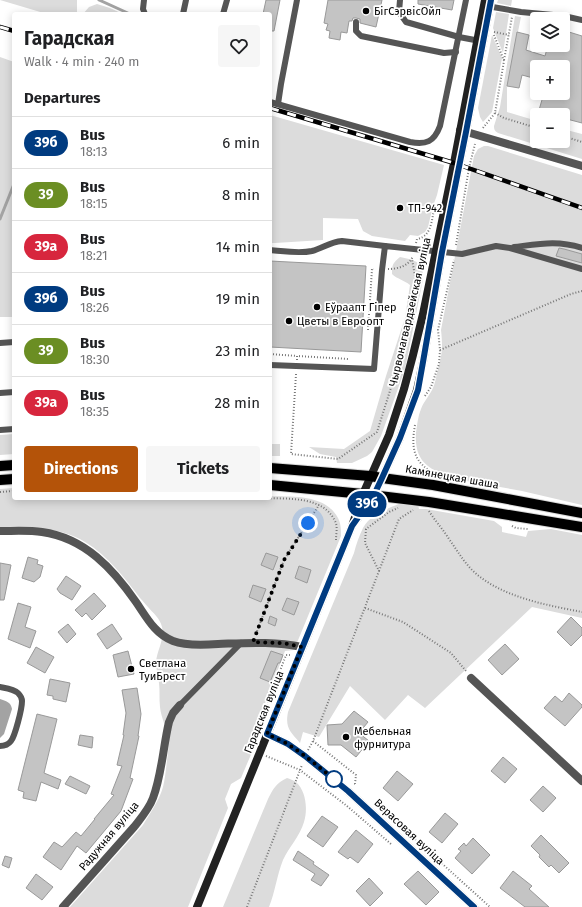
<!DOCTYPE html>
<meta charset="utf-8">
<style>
:root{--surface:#fff;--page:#f6f6f6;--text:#202124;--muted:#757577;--line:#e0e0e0;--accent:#b45309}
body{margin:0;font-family:"Fira Sans",sans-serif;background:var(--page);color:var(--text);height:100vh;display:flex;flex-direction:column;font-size:15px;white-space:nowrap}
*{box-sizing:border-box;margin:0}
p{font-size:13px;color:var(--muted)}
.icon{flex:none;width:22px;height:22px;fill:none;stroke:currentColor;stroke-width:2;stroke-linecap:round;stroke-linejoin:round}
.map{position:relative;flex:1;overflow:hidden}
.drawer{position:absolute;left:12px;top:12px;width:260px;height:488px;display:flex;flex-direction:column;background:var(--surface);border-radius:4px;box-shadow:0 2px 10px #0003}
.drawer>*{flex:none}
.badge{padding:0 8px;border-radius:13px;font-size:14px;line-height:26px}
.buttons{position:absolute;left:530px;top:12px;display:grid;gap:8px}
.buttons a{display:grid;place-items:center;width:40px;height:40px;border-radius:4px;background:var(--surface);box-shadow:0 2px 10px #0003;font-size:20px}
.you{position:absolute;width:20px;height:20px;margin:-10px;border:3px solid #fff;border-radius:50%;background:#1a73e8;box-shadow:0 0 0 6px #1a73e833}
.map>.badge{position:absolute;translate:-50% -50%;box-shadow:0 0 0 2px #fff}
h2{padding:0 12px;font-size:15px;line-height:36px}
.round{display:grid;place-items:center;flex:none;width:42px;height:42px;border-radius:4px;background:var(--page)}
.head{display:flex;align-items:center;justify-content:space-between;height:68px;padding:0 12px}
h1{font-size:19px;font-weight:700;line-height:30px}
.action{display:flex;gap:8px;margin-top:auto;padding:8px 12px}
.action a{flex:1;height:46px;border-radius:4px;background:var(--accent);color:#fff;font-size:16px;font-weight:700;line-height:46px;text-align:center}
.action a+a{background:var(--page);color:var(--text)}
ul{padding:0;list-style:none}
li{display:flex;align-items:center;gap:12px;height:52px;padding:0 12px;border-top:1px solid var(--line)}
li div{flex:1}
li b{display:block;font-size:15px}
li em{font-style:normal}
li .badge{min-width:44px;font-weight:700;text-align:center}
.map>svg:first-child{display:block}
</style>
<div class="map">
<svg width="582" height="907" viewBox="0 0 582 907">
<rect width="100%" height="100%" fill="#fff"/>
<!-- green -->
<g fill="#dcdcdc">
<path d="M0 0H77V14H47Z"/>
<path d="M498 0H512L511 6 497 3Z"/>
<path d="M97 4 110 8 123 14H83L89 7Z"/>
<path d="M496 12 509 14 503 53 493 28Z"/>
<path d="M515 16 521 17 507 86V112L537 121V141H563V129L582 134V159L498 133C495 131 494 130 494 126L500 107Z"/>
<path d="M492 35 502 58 492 112 483 122 480 117 478 108Z"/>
<path d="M0 57 14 62V317H0Z"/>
<path d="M270 115 444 165 437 195 433 206 428 227 425 232 418 236 410 235 405 241 372 236 363 231 358 219 323 218V240L275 243H270Z"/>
<path d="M484 146H488L582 175V505L522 491 455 479C430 470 414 463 416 433 417 425 418 416 421 409 424 401 430 395 433 388 435 383 436 378 437 373 442 356 443 348 441 330L474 156 478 149Z"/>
<path d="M400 257C409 259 419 260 422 269 423 272 423 276 423 279L405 369 381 436 372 452 367 456 352 463H337L336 457 320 454 309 447 344 449 370 431 386 376 405 318 410 285C404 280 397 279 392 274 392 264 393 263 400 257Z"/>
<path d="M14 434V454L0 455V435Z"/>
<rect x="270" y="444" width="10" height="12"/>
<path d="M14 488V498H270V496C293 497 325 494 338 518 341 524 341 529 341 536L294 650 285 651 264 706 269 712 241 778 231 784 225 799 228 808 188 907H70L143 825C150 813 159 801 163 787 165 779 166 769 167 760 168 753 169 746 168 739 167 728 161 718 160 707 159 699 160 691 159 683 158 676 156 669 156 662 157 650 165 639 162 627 160 618 153 613 148 607 145 604 143 601 140 598 125 578 107 555 85 542 61 527 27 527 0 527V489Z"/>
<path d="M399 504 418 505 419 509H426L494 521 502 527V532L526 537 528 531 551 529 582 535V618L532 607 425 708 408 695 385 720 350 686 319 737 303 732 300 743C290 731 285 728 288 712L354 553C356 545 359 536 363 528 370 515 386 509 399 504Z"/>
<path d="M287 778C290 779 293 780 296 782 306 791 308 809 304 822 300 836 289 847 283 860 277 875 275 892 269 907H223L268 799C273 789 276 783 287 778Z"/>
</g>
<!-- water -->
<path fill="#a3a3a3" d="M0 699C6 701 11 702 12 709L4 734 0 738Z"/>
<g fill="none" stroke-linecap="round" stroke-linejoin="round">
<!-- stream -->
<g stroke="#a3a3a3" stroke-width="3">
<path d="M99 0 130 14"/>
<path d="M0 219 14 184"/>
</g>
</g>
<!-- building -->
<g fill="#c4c4c4" stroke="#999">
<path d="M266 0H280L274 31H270V14H263Z"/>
<path d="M328 0H382L376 27 360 23V19L356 18H353L352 21H349L347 33 341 32 340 40 329 38 330 31 326 30 328 24 324 23Z"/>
<path d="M418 0H454L452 10 418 4Z"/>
<path d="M517 32 529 35 526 50 545 56 548 45H563V43L566 44 569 32 582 36V123L563 118V115H554L539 110 544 93H563V67H537V79L522 75 519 88 507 86Z"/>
<path d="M559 248 564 249 582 254V263L556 256Z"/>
<path d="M270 261 366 266 361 352 270 347Z"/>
<path d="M266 553 278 557 273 570 261 565Z"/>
<path d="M28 557 38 560 37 564 43 566 40 577 34 582 22 578Z"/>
<path d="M0 563 11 565 4 600H0Z"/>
<path d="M299 566 311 570 307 583 295 578Z"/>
<path d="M66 576 81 586 72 600 60 593 57 589Z"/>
<path d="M253 585 266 589 261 602 249 597Z"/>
<path d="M94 593 106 606 92 620 86 613 82 617 75 610Z"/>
<path d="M287 598 299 602 294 615 282 610Z"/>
<path d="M18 603 31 607 25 627 36 631 30 648 8 639Z"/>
<path d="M270 616 277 619 275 626 268 623Z"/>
<path d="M571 617 582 628V635L571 646 557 632Z"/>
<path d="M68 624 76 634 67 643 58 632Z"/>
<path d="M112 624 122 639 107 649 97 634Z"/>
<path d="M505 644 519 659 502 675 488 660Z"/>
<path d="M36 647 54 657 45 673 27 663Z"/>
<path d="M128 651 134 674 118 677 113 655Z"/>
<path d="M271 651 283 655 280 663H278L270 682 260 678Z"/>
<path d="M50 679 70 683 66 702 53 699V696L47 695Z"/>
<path d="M137 688 141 714 138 736H139L130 778 133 779 121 811 86 853 77 846 61 870 43 857 54 842 62 847 76 832 81 836 95 819H94L114 795 111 794 122 766 117 765 124 735H123L126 713 122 690Z"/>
<path d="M569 693 582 705V707L565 726 544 708 555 696 562 702Z"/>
<path d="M354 711 368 722 359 733 369 741 356 757 341 745H328L327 725 342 724Z"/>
<path d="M37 714 57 719 44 773 61 780 58 789 41 782 36 801 23 798 24 792 18 790Z"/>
<path d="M80 735 93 737 92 748 78 745Z"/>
<path d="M503 757 517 769 505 783 491 771Z"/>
<path d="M397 771 413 784 398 801 383 788Z"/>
<path d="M70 776 90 786 86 794 65 784Z"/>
<path d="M543 786 556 798 543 812 530 800Z"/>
<path d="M445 813 458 824 442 843 429 832Z"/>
<path d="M322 816 338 827 323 847 307 836Z"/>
<path d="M356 830 373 844 358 863 350 857 348 859 338 852Z"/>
<path d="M541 835 569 863 559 873 551 865 549 867 539 857 540 855 531 846Z"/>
<path d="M473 838 490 855 472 874 455 858 461 851 458 849 464 843 466 846Z"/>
<path d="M298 851 314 862 313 864 329 875 321 886 311 880 315 874 293 860Z"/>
<path d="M5 856 12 858 9 868 2 865Z"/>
<path d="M418 871 439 892 426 905 404 884Z"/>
<path d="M513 871 532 886 529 889 549 907H525L500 888Z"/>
<path d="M36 874 53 887 42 900 26 888Z"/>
<path d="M369 878 383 893 370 906 356 891Z"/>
</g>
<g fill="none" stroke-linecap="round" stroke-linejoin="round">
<defs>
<g id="primary">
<path d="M0 466 14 465"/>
<path d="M270 468 370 476 382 478 433 485 582 513"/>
<path d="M0 480 14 479"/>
<path d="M270 485 363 494 429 502 582 527"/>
</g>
</defs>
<!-- primary casing -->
<use href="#primary" stroke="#dbdbdb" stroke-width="12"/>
<!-- path -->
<g stroke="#777" stroke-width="2" stroke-dasharray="1 2" stroke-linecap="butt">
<path d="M494 32 509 35"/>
<path d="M504 60 512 17"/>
<path d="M495 113 504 118 537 128"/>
<path d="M483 128 495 113 504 61 494 35"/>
<path d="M563 136 582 142"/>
<path d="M416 243 417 239C434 236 431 215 436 203"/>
<path d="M456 245 469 168 475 144"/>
<path d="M388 269C398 269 409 266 413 256"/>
<path d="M368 330 372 269H374"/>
<path d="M440 350 571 294 582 291"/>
<path d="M270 354 297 356"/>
<path d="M297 360V356L349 359"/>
<path d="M296 374 291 454 338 459 377 432 395 375 413 299 416 282 412 259"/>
<path d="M425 396 431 387 439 364 440 350 438 330 454 260"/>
<path d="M415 425C411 448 413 462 435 474"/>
<path d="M0 492 14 491"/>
<path d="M265 498C289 499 323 496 335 521 338 526 336 534 336 540"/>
<path d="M429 511C435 521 443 529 449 539 457 550 463 561 473 571 501 597 546 605 582 612"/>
<path d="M512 526 516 528 528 529"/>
<path d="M379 571 399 519 413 510"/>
<path d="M365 608 403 622 451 653 466 671"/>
<path d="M256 634 284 560 319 505"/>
<path d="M259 728 261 721 286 655H290"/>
<path d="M313 741 356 775 355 784 356 785"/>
<path d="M308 750 313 741 379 571 365 543 366 529 389 512 398 508"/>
<path d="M266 756 300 770 347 806 391 844"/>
<path d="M384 811 490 907"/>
<path d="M247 907 302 765"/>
</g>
<!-- lane -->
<g stroke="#555" stroke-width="6">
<path d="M144 0 143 9 145 14"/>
<path d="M400 0 399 12 406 22 459 37 480 41"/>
<path d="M487 6 521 12 564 16 582 20"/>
<path d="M183 14 186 0"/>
<path d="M223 14 227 0"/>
<path d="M356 22V31L361 36 444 53 456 52"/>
<path d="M270 102 410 142C426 145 434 142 440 126L466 0"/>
<path d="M278 104 281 84 297 0"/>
<path d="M514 247C539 244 558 240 582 248"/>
<path d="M270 250C284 251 298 254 312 251 323 248 330 242 342 241L385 246"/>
<path d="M0 343 14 342"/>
<path d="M270 365 374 369 382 270 385 246 462 254 496 246 510 248 582 269"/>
<path d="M0 393 14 392"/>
<path d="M0 430 14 429"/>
<path d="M0 687C5 688 14 689 18 693 20 695 22 698 22 701 22 709 15 736 11 741 8 745 5 746 0 746"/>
<path d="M180 705 241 643"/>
</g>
<!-- street -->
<g stroke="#555" stroke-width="8">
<path d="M460 130 582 166"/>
<path d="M0 531C14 531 29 530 42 532 85 538 113 569 136 602 147 618 155 634 173 641 186 646 205 645 218 644 247 643 274 641 302 647"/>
<path d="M471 678 582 781"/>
<path d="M63 907 134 827C141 818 149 809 153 798 162 774 163 747 169 722L173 713 180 705"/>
</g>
<!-- secondary -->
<g stroke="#222" stroke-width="8">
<path d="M358 518 374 495 382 478 400 438 417 390 423 362 442 252 466 132 491 0"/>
<path d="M267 734 288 744 305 756 348 791 474 907"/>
<path d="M197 907 352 526 363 494 389 435 404 389 413 355 423 314 454 163 485 0"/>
</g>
<!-- primary -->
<use href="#primary" stroke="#000" stroke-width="10"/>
<defs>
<g id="rail">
<path d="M0 27 14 31"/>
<path d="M270 108 454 163 582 208"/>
</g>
</defs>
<!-- rail casing -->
<use href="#rail" stroke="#000" stroke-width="4.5"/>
<!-- rail -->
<use href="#rail" stroke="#fff" stroke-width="3" stroke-dasharray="9" stroke-linecap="butt"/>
</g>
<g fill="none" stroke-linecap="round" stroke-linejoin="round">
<defs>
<path id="line" d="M474 907 348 791 305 756 288 744 267 734 352 526 374 495 382 478 400 438 418 390 423 362 442 252 466 132 491 0"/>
</defs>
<!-- line casing -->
<use href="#line" stroke="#fff" stroke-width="9"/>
<!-- line -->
<use href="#line" stroke="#003b80" stroke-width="6"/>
<!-- walk -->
<path stroke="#000" stroke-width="4" stroke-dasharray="0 7.2" d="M308 523 284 560 253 642 283 643 302 647 267 734 288 744 305 756 334 779"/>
</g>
<!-- markers -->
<g fill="#000" stroke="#fff" stroke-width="1.5">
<circle cx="366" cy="11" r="4"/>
<circle cx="400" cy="208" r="4"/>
<circle cx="317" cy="307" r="4"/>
<circle cx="289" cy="321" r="4"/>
<circle cx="131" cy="669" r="4"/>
<circle cx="346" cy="737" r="4"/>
</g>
<circle fill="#fff" stroke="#003b80" stroke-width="2" cx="334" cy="779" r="8"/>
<g text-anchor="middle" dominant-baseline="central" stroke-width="3.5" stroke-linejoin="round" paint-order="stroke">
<!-- poi labels -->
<g font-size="11" fill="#000" stroke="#fff" text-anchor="start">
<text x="374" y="11">БігСэрвісОйл</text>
<text x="408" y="208">ТП-942</text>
<text x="325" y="307">Еўраапт Гіпер</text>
<text x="297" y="321">Цветы в Евроопт</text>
<text x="139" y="663">Светлана<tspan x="139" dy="13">ТуиБрест</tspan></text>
<text x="354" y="731">Мебельная<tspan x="354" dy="13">фурнитура</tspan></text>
</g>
<!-- street labels -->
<g font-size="11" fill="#000" stroke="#fff">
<text transform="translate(410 312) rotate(-77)">Чырвонагвардзейская вуліца</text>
<text transform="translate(452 477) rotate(10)">Камянецкая шаша</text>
<text transform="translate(264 712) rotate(-68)">Гарадская вуліца</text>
<text transform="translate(409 832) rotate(43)">Верасовая вуліца</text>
<text transform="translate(109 836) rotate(-50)">Радужная вуліца</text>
</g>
</g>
</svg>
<div class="buttons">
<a><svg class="icon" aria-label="layers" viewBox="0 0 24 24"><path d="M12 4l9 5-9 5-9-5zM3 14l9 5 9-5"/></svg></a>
<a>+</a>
<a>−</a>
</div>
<div class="you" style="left:308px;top:523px"></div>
<b class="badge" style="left:367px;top:504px;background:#003b80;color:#fff">39б</b>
<section class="drawer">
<div class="head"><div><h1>Гарадская</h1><p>Walk · 4 min · 240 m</p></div><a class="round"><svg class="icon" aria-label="heart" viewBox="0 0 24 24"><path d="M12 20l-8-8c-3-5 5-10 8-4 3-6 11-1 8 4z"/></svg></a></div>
<h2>Departures</h2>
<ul>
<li><span class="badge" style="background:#003b80;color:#fff">39б</span><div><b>Bus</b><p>18:13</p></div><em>6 min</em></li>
<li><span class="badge" style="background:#6b8e23;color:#fff">39</span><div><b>Bus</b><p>18:15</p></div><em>8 min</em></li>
<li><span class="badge" style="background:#d7263d;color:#fff">39а</span><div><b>Bus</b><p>18:21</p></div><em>14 min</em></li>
<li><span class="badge" style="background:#003b80;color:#fff">39б</span><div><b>Bus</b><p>18:26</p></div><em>19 min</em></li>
<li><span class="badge" style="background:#6b8e23;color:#fff">39</span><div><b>Bus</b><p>18:30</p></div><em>23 min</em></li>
<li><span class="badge" style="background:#d7263d;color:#fff">39а</span><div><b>Bus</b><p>18:35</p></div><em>28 min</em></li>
</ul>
<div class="action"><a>Directions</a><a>Tickets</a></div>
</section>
</div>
